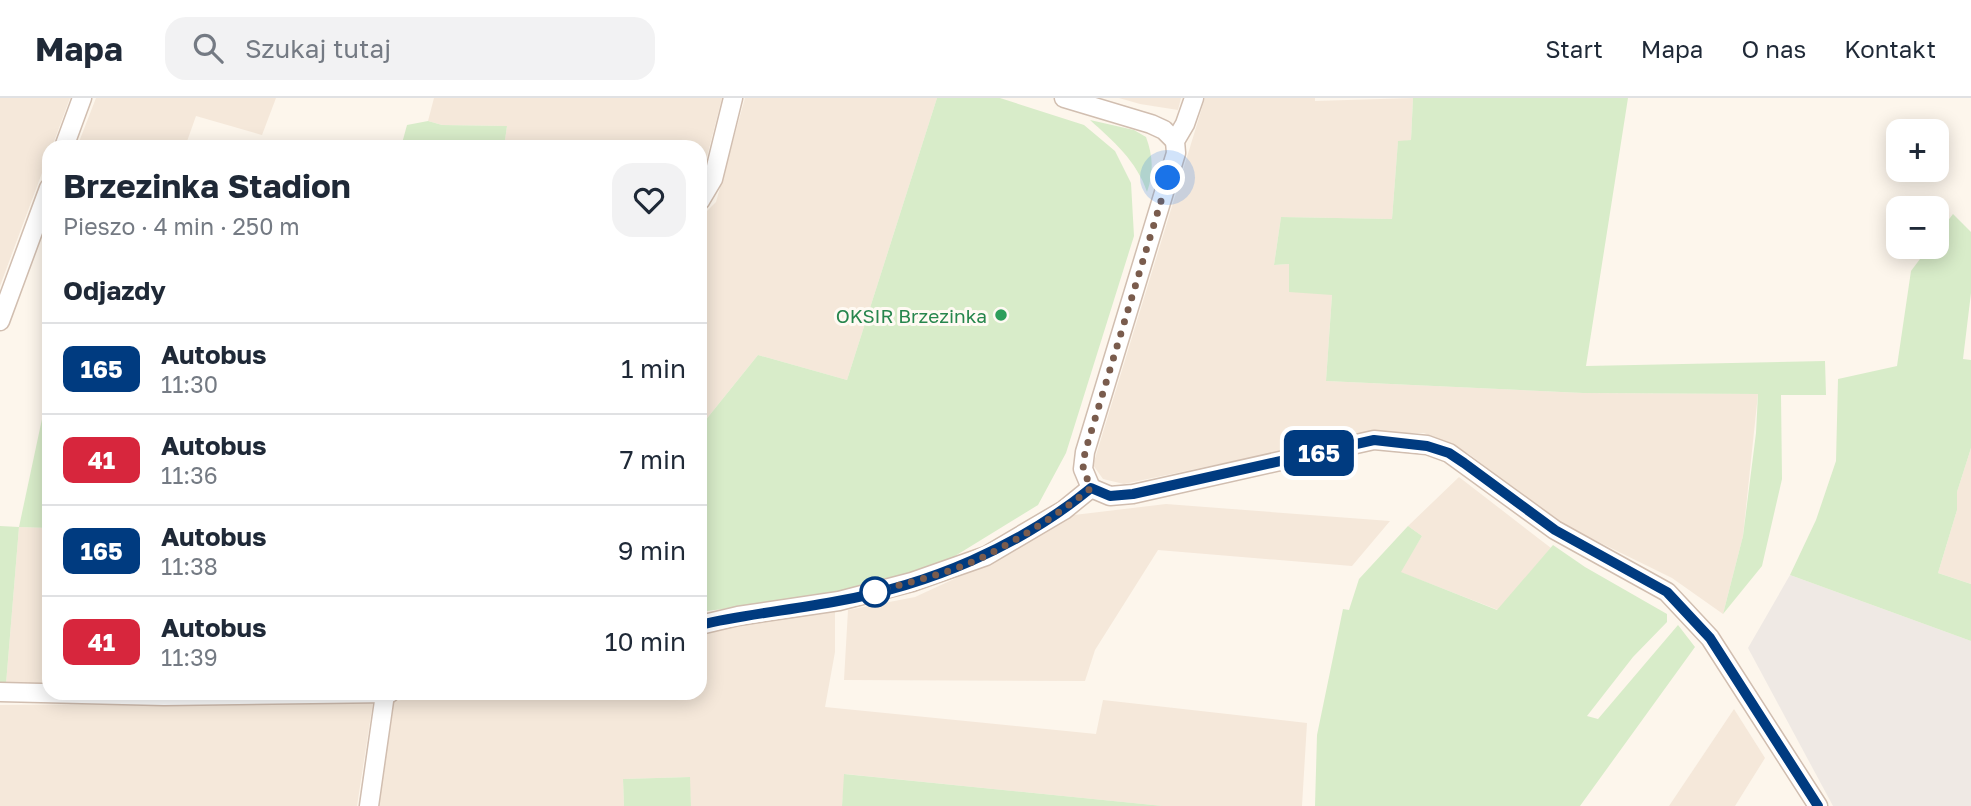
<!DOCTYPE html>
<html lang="pl">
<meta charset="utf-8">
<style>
:root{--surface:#fff;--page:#f2f2f3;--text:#1f2937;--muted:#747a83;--line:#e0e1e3}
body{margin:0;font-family:"Golos Text",sans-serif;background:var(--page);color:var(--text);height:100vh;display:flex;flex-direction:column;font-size:26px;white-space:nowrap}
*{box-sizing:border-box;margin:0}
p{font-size:23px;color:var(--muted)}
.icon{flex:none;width:38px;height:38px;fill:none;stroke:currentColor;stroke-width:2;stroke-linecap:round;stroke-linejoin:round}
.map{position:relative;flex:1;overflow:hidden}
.details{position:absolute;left:42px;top:42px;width:665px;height:560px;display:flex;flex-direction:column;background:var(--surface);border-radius:21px;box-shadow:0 4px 18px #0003}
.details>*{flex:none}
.badge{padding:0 14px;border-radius:10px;font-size:24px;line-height:46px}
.controls{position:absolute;left:1886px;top:21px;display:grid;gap:14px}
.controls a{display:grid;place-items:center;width:63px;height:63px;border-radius:14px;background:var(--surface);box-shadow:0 4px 18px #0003;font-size:35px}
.you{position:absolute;width:35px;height:35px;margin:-18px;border:5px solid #fff;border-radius:50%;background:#1a73e8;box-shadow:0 0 0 10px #1a73e833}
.map>.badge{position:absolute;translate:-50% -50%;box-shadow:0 0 0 4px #fff}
h2{padding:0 21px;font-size:26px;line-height:63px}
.round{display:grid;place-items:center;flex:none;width:74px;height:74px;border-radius:21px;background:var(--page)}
.headline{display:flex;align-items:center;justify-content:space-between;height:119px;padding:0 21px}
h1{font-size:33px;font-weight:700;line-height:52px}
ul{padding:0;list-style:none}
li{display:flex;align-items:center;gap:21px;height:91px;padding:0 21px;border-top:2px solid var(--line)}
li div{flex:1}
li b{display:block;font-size:26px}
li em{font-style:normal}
li .badge{min-width:77px;font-weight:700;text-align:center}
header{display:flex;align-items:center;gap:42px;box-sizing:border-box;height:98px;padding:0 35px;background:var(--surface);border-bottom:2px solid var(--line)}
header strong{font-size:33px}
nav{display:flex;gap:38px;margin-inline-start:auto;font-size:24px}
.search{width:490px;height:63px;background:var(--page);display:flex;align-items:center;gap:18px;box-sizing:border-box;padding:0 24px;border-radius:21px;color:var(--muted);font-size:26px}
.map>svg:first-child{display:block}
</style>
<header>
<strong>Mapa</strong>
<div class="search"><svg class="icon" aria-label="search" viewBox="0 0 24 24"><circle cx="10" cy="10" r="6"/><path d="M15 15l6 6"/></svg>Szukaj tutaj</div>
<nav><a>Start</a><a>Mapa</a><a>O nas</a><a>Kontakt</a></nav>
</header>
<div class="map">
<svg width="1971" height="708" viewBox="0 0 1971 708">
<rect width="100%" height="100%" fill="#fdf6ec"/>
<!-- residential -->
<g fill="#f5e8da">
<path d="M0 0H70L52 49H49V56L0 188Z"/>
<path d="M96 0H276L262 37 196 18 185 49H77Z"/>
<path d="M434 0H722L700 86V49H504L507 28 442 27 428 23Z"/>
<path d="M745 0H937L847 282 758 257 700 329V120L716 104Z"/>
<path d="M1119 0H1181L1178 12 1140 6Z"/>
<path d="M1205 0H1315V3L1413 0 1411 42 1398 44 1392 121 1281 119 1274 167 1289 166 1332 197 1326 283 1583 295 1758 296 1743 438 1723 516 1672 480 1556 423 1469 356 1424 335H1368L1124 386 1103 381 1093 367Z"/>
<path d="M1971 350V486L1938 475 1957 412V394Z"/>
<path d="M1459 379 1551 450 1498 512 1400 474 1422 438 1408 428Z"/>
<path d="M1166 406 1390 423 1352 468 1158 452 1095 552 1085 583 844 582 848 512 915 499 1004 458 1074 417Z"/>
<path d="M19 429 49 430V587L6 586Z"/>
<path d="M835 514V554L825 609 1096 636 1103 602 1307 625 1302 708H1163L845 676 842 708H691L689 679 623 681 624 708H376L392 604 432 595H700V536L751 525Z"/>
<path d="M373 604 357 708H0V607Z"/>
<path d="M1734 611 1765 660 1735 708H1669Z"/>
</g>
<!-- industrial -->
<path fill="#efe9e4" d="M1790 477 1971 543V708H1833L1748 550Z"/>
<!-- green -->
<g fill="#d8ecc9">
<path d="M937 0H1000L1084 27 1115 53 1131 85 1134 138 1066 355 1038 407 942 466 836 496 700 514V329L758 257 847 282Z"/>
<path d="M1413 0H1628L1586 268 1825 263 1826 297H1781L1782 381 1762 468 1723 516 1743 438 1756 335 1758 296 1583 295 1326 283 1332 197 1289 194V166L1274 167 1281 119 1392 121 1398 43 1411 42Z"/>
<path d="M1090 22 1134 32 1146 39C1153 58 1154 75 1147 94 1137 63 1113 43 1090 22Z"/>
<path d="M428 23 442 27 507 28 504 49H401L407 27Z"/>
<path d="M1953 116 1971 134V195L1963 261 1971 262V350L1957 394V412L1938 475 1971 486V543L1790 477 1816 422 1836 363 1838 281 1897 268 1911 173 1929 149H1937V137Z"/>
<path d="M42 321H49V430L19 429 6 586H0V428L19 429Z"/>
<path d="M1408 428 1422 438 1401 474 1497 512 1553 447 1585 469 1667 516V524L1633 559 1587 618 1598 621 1678 527 1695 549 1580 708H1315L1317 637 1343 511 1349 512 1359 481Z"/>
<path d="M844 676 1163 708H842Z"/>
<path d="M690 679 691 708H624L623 681Z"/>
</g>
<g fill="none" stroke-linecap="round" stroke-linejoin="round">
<defs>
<g id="minor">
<path d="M1064 0 1151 26 1164 32 1175 43"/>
<path d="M64 49 82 0"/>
<path d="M700 103 713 81 733 0"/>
<path d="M0 223 49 90"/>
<path d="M1091 390 1110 398 1133 396 1374 342 1427 347 1449 355 1555 432 1667 494 1710 540 1818 708"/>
<path d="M1091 390 1083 371 1085 354 1176 55 1175 43 1185 26 1194 0"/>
<path d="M700 527 738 518 839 503 912 484 986 458 1064 412 1091 390"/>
<path d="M0 594 164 598 390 595"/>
<path d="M369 708 385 596"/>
</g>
</defs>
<!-- minor casing -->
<use href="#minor" stroke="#d1beb0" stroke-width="21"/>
<!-- minor -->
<use href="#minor" stroke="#fff" stroke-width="18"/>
</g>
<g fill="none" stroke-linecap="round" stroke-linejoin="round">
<defs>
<path id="line" d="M700 527C746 516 792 512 838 503 929 487 1019 449 1091 390L1110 398 1133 396 1374 342 1427 348 1449 355 1464 365 1555 432 1667 494 1710 540 1818 708"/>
</defs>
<!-- line casing -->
<use href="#line" stroke="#fff" stroke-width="16"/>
<!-- line -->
<use href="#line" stroke="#003b80" stroke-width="10"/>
<!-- walk -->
<path stroke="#7a5c4d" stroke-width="7" stroke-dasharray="0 12.6" d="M875 494C912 483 952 475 987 457 1023 439 1059 416 1091 390L1083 371 1085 354 1168 80"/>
</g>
<!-- markers -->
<circle fill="#2e9e5b" stroke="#fffaf3" stroke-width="2.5" cx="1001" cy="217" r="7"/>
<circle fill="#fff" stroke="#003b80" stroke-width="3.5" cx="875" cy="494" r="14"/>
<g text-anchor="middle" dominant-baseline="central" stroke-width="6" stroke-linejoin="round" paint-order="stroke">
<!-- leisure labels -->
<g font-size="19" fill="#27864d" stroke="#fffaf3" text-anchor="end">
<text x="987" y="217">OKSIR Brzezinka</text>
</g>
</g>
</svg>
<div class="controls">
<a>+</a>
<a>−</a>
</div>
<div class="you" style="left:1168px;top:80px"></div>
<b class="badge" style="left:1319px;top:355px;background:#003b80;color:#fff">165</b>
<section class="details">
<div class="headline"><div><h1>Brzezinka Stadion</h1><p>Pieszo · 4 min · 250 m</p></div><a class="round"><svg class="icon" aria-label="heart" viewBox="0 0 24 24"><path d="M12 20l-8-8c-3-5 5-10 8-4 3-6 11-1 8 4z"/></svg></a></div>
<h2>Odjazdy</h2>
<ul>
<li><span class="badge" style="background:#003b80;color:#fff">165</span><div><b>Autobus</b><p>11:30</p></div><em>1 min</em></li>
<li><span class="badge" style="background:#d7263d;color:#fff">41</span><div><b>Autobus</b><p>11:36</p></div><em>7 min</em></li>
<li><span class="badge" style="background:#003b80;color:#fff">165</span><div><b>Autobus</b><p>11:38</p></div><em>9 min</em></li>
<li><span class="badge" style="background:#d7263d;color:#fff">41</span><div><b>Autobus</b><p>11:39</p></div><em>10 min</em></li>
</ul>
</section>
</div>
